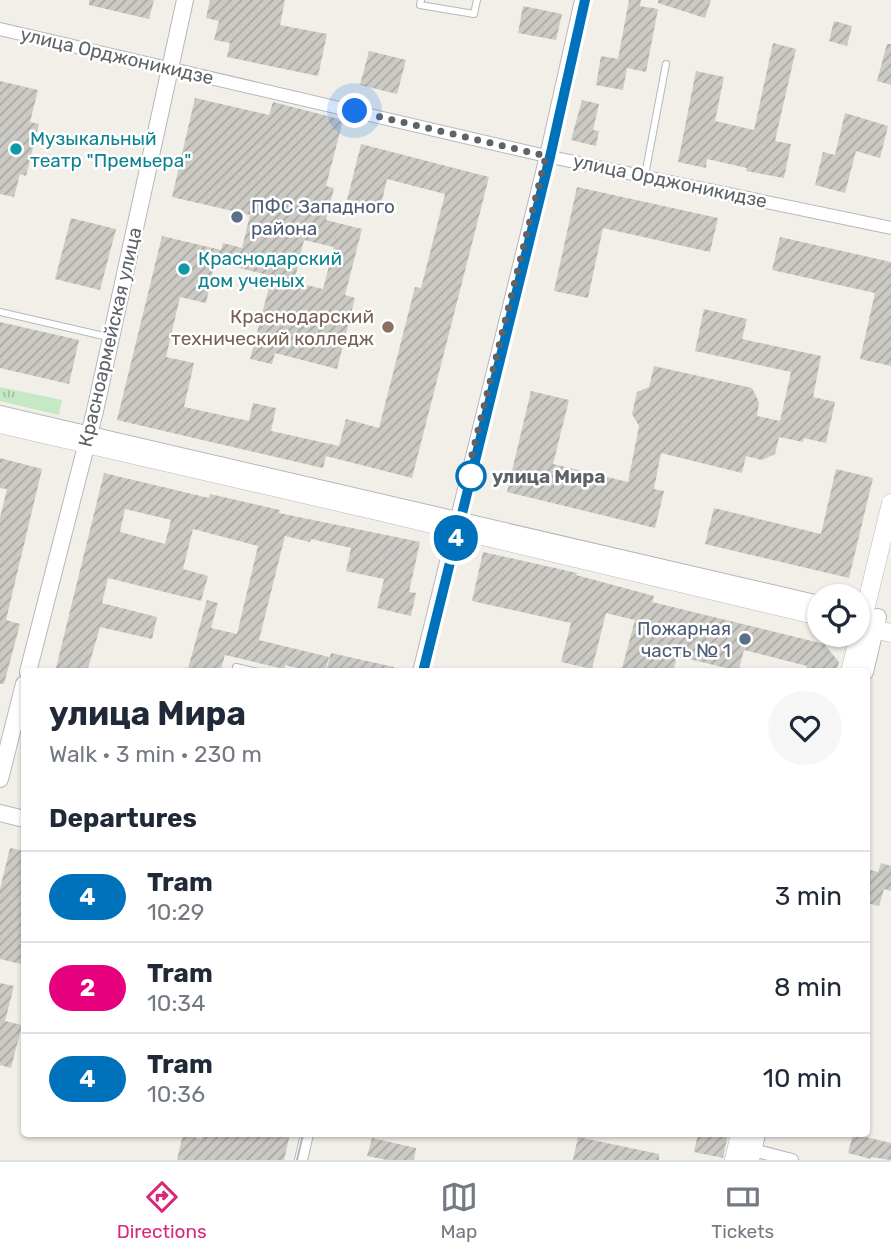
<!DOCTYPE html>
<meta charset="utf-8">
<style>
:root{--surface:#fff;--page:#f6f6f7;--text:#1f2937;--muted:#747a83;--line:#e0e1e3;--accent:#db2777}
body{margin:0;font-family:Rubik,sans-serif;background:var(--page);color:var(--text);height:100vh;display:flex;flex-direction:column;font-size:26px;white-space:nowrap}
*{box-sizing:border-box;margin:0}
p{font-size:23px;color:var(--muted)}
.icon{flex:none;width:38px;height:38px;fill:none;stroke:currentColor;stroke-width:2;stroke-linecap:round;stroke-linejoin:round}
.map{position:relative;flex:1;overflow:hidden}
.details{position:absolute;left:21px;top:668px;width:849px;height:469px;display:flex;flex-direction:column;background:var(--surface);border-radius:7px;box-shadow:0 2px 5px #0004}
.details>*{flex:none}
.badge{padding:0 14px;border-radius:23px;font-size:24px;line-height:46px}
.fabs{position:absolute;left:807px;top:584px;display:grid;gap:14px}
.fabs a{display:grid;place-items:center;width:63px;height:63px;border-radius:50%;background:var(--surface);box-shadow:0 2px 5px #0004;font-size:35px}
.you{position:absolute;width:35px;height:35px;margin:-18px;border:5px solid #fff;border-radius:50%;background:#1a73e8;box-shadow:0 0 0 10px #1a73e833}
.map>.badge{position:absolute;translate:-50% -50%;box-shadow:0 0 0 4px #fff}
h2{padding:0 28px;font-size:26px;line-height:63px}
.round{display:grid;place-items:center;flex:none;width:74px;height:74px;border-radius:37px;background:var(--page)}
.head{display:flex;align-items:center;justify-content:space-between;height:119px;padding:0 28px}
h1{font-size:33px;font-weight:700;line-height:52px}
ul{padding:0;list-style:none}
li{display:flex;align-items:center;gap:21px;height:91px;padding:0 28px;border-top:2px solid var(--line)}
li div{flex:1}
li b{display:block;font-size:26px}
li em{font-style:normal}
li .badge{min-width:77px;font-weight:700;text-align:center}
.dock{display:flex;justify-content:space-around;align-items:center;height:98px;border-top:2px solid var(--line);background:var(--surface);font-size:19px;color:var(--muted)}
.dock a{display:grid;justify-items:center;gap:4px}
.dock .on{color:var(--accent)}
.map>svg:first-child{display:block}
</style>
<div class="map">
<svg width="891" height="1160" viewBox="0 0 891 1160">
<defs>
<pattern id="grass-tufts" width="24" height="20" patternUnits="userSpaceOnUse" patternTransform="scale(1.75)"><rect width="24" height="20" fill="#c5e8c5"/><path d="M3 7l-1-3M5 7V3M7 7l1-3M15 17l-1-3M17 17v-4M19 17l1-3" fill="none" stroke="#a3c0a4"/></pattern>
<pattern id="building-hatch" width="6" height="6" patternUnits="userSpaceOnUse" patternTransform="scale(1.75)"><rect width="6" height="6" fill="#cccac5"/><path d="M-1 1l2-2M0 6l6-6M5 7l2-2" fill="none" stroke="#a9a8a4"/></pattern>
</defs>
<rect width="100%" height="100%" fill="#f1efe8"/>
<!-- grass -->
<path fill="url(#grass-tufts)" d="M0 387 62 400 59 415 0 401Z"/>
<!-- building -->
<g fill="url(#building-hatch)" fill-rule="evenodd">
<path d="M89 0H154L149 19 89 5Z"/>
<path d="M210 0H285L280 25 327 34 318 76 227 57 230 43 214 40 219 21 206 18Z"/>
<path d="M629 0H641L640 6 658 9 646 72 627 68 623 90 596 85 601 56 618 59Z"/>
<path d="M658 0H711L705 18 658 3Z"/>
<path d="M523 6 562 14 556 40 518 33Z"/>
<path d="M834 21 852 26 847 46 829 41Z"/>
<path d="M773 43 796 49 775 141 791 144 784 178 746 171 747 168 707 159 706 168 678 162 696 71 724 77 715 121 754 130Z"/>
<path d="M887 44H891V85L877 81Z"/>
<path d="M369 51 406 60 397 94 360 85Z"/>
<path d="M0 81 38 90 30 122 39 124 26 176 20 174 14 197 0 194Z"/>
<path d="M195 98 269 115 273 102 343 120 326 186 334 188 326 220 362 229 345 295 355 298 337 369 275 353 272 364 250 359 272 276 215 262 206 303 180 297 166 357 194 363 184 407 249 421 253 403 276 408 271 431 339 446 346 419 379 428 415 287 421 288 445 194 387 179 380 209 347 200 361 144 489 177 412 478 326 456 323 468 117 420 162 236 221 250 223 243 242 248 250 215 172 197ZM304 240 334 247 323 289 294 282Z"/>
<path d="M582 100 599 104 593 130 599 131 596 146 571 140Z"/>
<path d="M845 113 888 126 880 158 856 151 845 193 815 185 823 152 835 155Z"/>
<path d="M577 187 718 218 710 252 603 228 588 298 554 291Z"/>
<path d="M71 218 116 229 100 290 55 279Z"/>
<path d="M780 237 891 262V366L860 359 875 293 772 270Z"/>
<path d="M704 309 747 319 742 339 821 356 813 397 835 402 826 443 804 438 803 442 779 437 775 454 762 460 746 456 742 473 661 453 654 489 664 491 655 528 507 492 531 391 569 400 553 464 628 482 639 426 632 414 637 392 649 387 654 366 752 388 759 402 757 416 780 421 791 372 695 351Z"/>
<path d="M0 322 79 340 69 384 0 368Z"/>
<path d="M0 458 42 469 6 620 20 624 4 684H0V518L7 489 0 488Z"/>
<path d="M836 469 873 478 849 578 705 544 714 508 821 534Z"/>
<path d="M104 473 209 498 210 494 280 510 279 513 420 542 409 592 416 593 411 616 377 608 384 579 346 571 351 548 311 539 310 542 285 536 259 640 329 657 325 672H314L285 665 284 669 225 655 220 672H187L207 600 218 603 211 628 237 634 258 546 193 529 183 569 208 576 201 601 108 578 102 603 157 617 152 639 100 627 87 672H55ZM125 509 171 520 165 544 120 532Z"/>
<path d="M483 552 577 573 576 575 654 596 652 602 824 644 839 662 836 672H806L807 666 744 650 738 672H725L726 668 677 656 673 672H621L635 620 606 613 592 669 561 662 571 623 472 601Z"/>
<path d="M331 653 394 667 393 672H344L327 668Z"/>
<path d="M10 848 24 851V952L21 964 0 959V889Z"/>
<path d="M881 863 891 866V891L884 889 879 906 866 903V869L878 872Z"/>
<path d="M0 983 14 986 5 1021 22 1025 11 1068 0 1065Z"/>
<path d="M183 1134 201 1139 202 1134H290L284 1160H177Z"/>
<path d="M698 1134H728L723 1158 694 1152Z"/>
<path d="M853 1134 891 1143V1160L871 1157V1159L848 1153Z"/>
<path d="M578 1137 659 1154V1160H573Z"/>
<path d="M372 1138 416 1148 414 1160H387L367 1156Z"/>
</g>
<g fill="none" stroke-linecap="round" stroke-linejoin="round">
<defs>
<g id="service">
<path d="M421 0 420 5 474 14 477 0"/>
<path d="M645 175 666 64"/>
<path d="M0 312 108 337"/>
<path d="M236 667 258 672"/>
</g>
<g id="minor">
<path d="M0 29 546 156 891 228"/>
<path d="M419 672 546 156 581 0"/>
<path d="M745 1148 792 1160"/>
<path d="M301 1160 307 1134"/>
</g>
<g id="tertiary">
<path d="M0 414 819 604"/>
<path d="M28 672 95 411 185 0"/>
<path d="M865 672 878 617"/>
<path d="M0 779 24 684"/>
<path d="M0 813 24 819"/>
<path d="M751 1160 757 1134"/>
</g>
<g id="secondary">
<path d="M0 424 373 510 819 616"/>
<path d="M858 625 891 633"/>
<path d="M850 672 891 503"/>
<path d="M734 1160 740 1134"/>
</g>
</defs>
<!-- service casing -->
<use href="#service" stroke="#b5b8bc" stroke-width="8"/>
<!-- minor casing -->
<use href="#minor" stroke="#b5b8bc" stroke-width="14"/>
<!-- tertiary casing -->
<use href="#tertiary" stroke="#b5b8bc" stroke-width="18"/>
<!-- secondary casing -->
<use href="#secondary" stroke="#b6babf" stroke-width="19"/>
<!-- service -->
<use href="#service" stroke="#fff" stroke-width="6"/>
<!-- minor -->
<use href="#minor" stroke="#fff" stroke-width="12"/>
<!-- tertiary -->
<use href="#tertiary" stroke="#fff" stroke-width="16"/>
<!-- secondary -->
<use href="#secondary" stroke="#fff" stroke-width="18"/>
<!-- tram -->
<g stroke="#b6b7b8" stroke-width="2">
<path d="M423 672 550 157 585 0"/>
<path d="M297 1160 303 1134"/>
</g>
</g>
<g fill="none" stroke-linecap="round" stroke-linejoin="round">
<defs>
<path id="line" d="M423 672 550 157 585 0"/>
</defs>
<!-- line casing -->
<use href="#line" stroke="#fff" stroke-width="16"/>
<!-- line -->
<use href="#line" stroke="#0072bc" stroke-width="10"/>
<!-- walk -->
<path stroke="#5f6368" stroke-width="7" stroke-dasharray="0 12.6" d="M355 111 546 156 468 471 471 476"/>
</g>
<!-- markers -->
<g fill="#0f9aa8" stroke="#fff" stroke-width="2.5">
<circle cx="16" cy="149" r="7"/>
<circle cx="184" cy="269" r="7"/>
</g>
<g fill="#5c6f8a" stroke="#fff" stroke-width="2.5">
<circle cx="237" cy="217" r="7"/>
<circle cx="745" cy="639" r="7"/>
</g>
<circle fill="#8d6e63" stroke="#fff" stroke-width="2.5" cx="388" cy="327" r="7"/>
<circle fill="#fff" stroke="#0072bc" stroke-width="3.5" cx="471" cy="476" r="14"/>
<g text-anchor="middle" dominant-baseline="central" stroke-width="5" stroke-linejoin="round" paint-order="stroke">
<!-- street labels -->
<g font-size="19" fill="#5f6368" stroke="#fff">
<text transform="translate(117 56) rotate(13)">улица Орджоникидзе</text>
<text transform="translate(670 181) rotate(12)">улица Орджоникидзе</text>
<text transform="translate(110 337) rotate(-77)">Красноармейская улица</text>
</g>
<!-- culture labels -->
<g font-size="19" fill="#0d838f" stroke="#fff" text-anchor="start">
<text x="30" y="138">Музыкальный<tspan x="30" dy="22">театр "Премьера"</tspan></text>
<text x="198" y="258">Краснодарский<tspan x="198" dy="22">дом ученых</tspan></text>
</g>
<!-- service labels -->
<g font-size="19" fill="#4e5e75" stroke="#fff" text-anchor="start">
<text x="251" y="206">ПФС Западного<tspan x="251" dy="22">района</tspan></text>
<text x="731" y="628" text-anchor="end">Пожарная<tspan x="731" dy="22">часть № 1</tspan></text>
</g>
<!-- education labels -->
<g font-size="19" fill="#785e54" stroke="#fff" text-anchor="end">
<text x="374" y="316">Краснодарский<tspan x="374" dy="22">технический колледж</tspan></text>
</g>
<!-- stop labels -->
<g font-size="19" font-weight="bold" fill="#5f6368" stroke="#fff" text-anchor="start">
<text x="492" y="476">улица Мира</text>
</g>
</g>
</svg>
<div class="fabs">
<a><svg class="icon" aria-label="locate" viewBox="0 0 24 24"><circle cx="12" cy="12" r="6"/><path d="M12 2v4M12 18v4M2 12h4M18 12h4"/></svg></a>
</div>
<div class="you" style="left:355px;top:111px"></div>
<b class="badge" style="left:456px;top:538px;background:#0072bc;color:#fff">4</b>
<section class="details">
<div class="head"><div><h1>улица Мира</h1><p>Walk · 3 min · 230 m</p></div><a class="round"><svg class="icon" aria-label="heart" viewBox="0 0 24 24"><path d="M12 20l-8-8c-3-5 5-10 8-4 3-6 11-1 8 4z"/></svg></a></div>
<h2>Departures</h2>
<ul>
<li><span class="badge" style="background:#0072bc;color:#fff">4</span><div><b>Tram</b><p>10:29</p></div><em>3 min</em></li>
<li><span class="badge" style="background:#e6007e;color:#fff">2</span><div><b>Tram</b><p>10:34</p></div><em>8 min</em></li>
<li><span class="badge" style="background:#0072bc;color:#fff">4</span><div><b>Tram</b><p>10:36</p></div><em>10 min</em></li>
</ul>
</section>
</div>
<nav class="dock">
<a class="on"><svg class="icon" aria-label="directions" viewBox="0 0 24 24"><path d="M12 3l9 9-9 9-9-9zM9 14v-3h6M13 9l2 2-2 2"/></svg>Directions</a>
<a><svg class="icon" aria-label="map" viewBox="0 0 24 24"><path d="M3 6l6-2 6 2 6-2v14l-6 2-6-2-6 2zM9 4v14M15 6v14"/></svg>Map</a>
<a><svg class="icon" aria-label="tickets" viewBox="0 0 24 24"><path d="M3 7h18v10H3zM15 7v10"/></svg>Tickets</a>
</nav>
